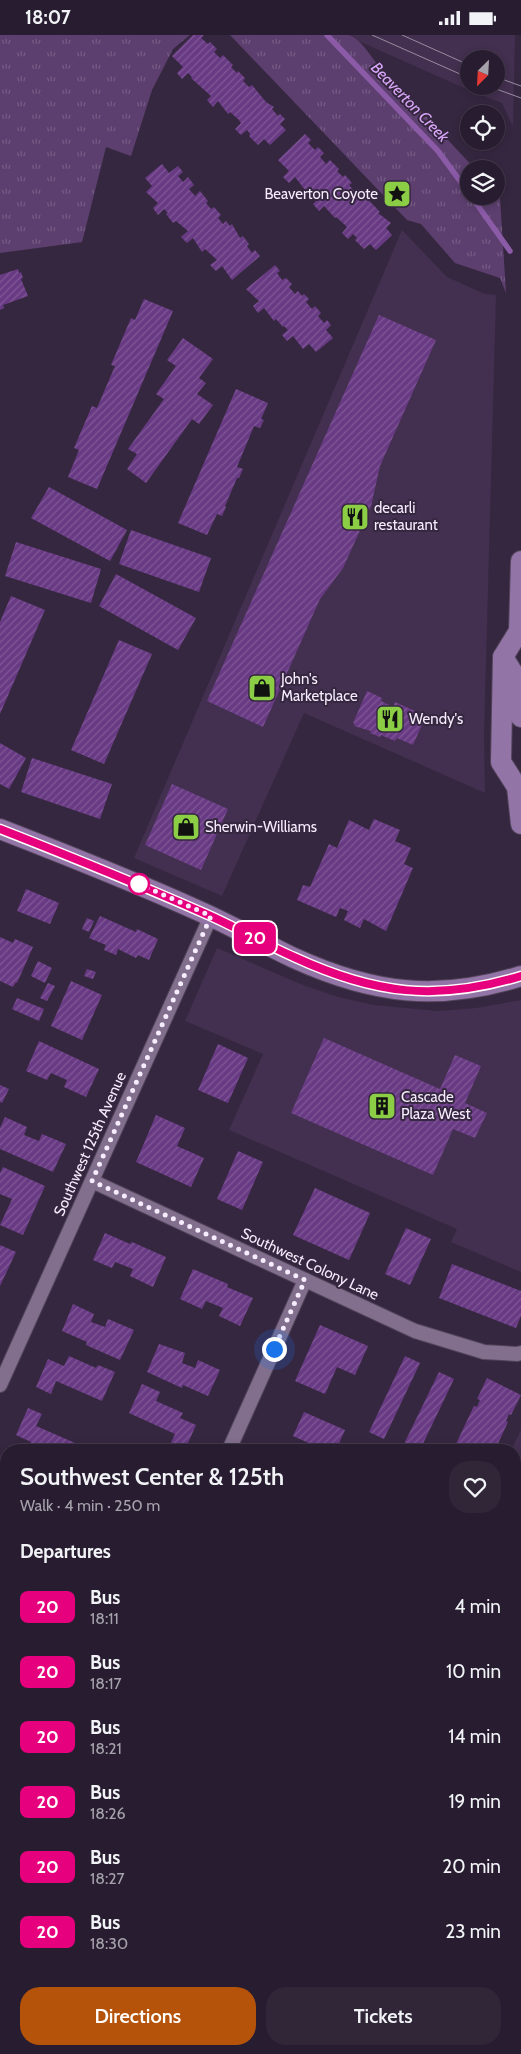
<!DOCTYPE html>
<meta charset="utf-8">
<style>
:root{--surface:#281d30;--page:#302638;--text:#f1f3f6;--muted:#a5a2ab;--line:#443b4c;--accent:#b45309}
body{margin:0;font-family:Cabin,sans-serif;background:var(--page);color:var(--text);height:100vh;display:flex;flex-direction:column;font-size:19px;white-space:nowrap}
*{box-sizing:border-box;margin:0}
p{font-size:16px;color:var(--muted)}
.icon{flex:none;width:28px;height:28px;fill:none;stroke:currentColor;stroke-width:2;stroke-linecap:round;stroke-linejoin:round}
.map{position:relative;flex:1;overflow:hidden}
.panel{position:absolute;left:0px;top:1409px;width:521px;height:611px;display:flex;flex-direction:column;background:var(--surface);border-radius:20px 20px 0 0;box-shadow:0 2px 8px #0003,0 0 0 1px var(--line)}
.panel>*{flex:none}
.badge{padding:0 10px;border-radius:8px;font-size:18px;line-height:32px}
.needle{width:32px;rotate:204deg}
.tools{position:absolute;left:460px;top:15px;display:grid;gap:10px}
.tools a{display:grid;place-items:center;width:45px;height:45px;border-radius:50%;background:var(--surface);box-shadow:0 2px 8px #0003,0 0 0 1px var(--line);font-size:25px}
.you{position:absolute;width:25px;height:25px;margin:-12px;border:4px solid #fff;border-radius:50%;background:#1a73e8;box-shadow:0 0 0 8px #1a73e833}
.map>.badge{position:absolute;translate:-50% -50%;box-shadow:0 0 0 2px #fff}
h2{padding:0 20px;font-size:19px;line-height:45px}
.round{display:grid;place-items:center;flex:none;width:52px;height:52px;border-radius:20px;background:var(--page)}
.overview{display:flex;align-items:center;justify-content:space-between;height:85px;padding:0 20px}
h1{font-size:24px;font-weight:600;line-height:38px}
.cta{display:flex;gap:10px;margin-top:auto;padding:10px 20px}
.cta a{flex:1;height:58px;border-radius:20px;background:var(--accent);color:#fff;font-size:20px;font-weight:600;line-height:58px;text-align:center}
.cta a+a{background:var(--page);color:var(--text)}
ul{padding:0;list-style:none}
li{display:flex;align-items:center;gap:15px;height:65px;padding:0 20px}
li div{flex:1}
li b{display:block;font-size:19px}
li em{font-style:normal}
li .badge{min-width:55px;font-weight:700;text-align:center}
.status{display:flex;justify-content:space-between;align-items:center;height:35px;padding:0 25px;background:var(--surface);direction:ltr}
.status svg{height:14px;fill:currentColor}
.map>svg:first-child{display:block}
</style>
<div class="status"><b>18:07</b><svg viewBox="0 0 49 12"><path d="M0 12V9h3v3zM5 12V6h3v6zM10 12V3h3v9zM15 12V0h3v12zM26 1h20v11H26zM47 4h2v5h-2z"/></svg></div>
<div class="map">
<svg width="521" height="2019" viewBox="0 0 521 2019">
<defs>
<pattern id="grass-tufts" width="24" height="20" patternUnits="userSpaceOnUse" patternTransform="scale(1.25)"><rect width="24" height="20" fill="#5d3f6f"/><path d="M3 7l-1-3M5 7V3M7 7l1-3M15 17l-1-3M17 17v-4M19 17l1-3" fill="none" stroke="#755b84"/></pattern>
<pattern id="building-hatch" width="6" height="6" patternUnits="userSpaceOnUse" patternTransform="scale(1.25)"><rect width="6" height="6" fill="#693a84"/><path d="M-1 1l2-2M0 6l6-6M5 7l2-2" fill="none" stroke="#7f5796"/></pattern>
</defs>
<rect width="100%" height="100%" fill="#362740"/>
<!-- built -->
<g fill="#432f4f" fill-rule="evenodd">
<path d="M345 0H515L513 92 502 68 473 57ZM469 24H496V51H469Z"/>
<path d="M402 195 447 242 485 259 496 260 484 700 485 758 304 678 222 861 134 823Z"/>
<path d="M217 913 303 950 338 962 374 970 438 976 476 973 521 965V1237L451 1207 457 1194 229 1095 263 1019 185 986Z"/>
<path d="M521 1395V1881L515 1886V1415H511Z"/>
<path d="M521 1977V2019H477L483 2014H515V1983Z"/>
<path d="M250 2014H379L374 2019H248Z"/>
</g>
<!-- grass -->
<g fill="url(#grass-tufts)">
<path d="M0 0H190L173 14 152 55 131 121 106 112 82 207 0 218Z"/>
<path d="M230 0H349C364 7 368 19 379 31L475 134H469V161H496V159L500 163 506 258 500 243 455 228 421 189 407 185Z"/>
<path d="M190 2014H250L248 2019H202Z"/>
</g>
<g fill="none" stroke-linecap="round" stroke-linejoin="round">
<!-- stream -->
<g stroke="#8b5ba7" stroke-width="5.5">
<path d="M327 0 438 116 469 158"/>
<path d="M471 161 510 216"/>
</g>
</g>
<!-- building -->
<g fill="url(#building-hatch)">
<path d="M193 0H204L201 3 208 9 210 7 217 14 214 17 220 23 223 20 233 30 231 32 237 38 238 36 245 43 243 46 249 52 252 50 266 67 274 72 272 74 278 81 280 79 285 84 280 89 286 95 270 110 264 104 258 110 249 101 250 99 247 95 241 100 235 94 241 88 238 84 230 77 228 79 218 66 213 72 207 65 211 61 191 43 192 42 188 38 182 44 177 38 183 32 172 21Z"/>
<path d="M305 99 311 105 308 108 315 115 318 112 324 118 320 122 326 129 330 125 339 134 337 136 343 142 345 140 352 148 349 150 355 157 358 154 380 177 378 178 391 188 386 193 392 200 376 215 370 209 364 214 355 205 357 203 353 199 348 204 342 198 347 192 344 189 336 182 335 183 324 171 319 176 313 169 317 165 306 154 305 155 295 142 289 148 283 142 289 136 278 125Z"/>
<path d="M162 129 169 138 178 131 183 137 178 141 183 147 188 142 194 150 189 154 195 161 200 156 208 166 206 168 211 174 214 172 221 180 218 183 223 189 226 186 230 191 232 189 240 203 243 201 249 209 247 211 252 218 255 215 260 221 232 245 222 231 216 236 210 230 217 225 205 214 202 217 193 203 187 208 181 202 188 196 176 186 173 188 166 179 168 178 164 174 158 180 153 173 158 168 146 157 152 151 145 143Z"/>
<path d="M275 230 280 236 277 238 282 245 286 243 292 249 289 252 295 259 298 256 302 261 304 259 309 264 306 267 312 274 315 271 321 278 318 281 324 288 327 285 331 290 326 295 333 303 316 317 309 309 303 314 293 301 287 306 282 300 288 295 284 291 283 292 276 284 274 286 264 273 258 278 253 271 259 266 246 254Z"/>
<path d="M18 234 19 238 21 237 23 243 21 244 28 261 3 270 4 273 0 275V240Z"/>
<path d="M144 264 173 276 97 454 68 442 79 415 74 413 92 371 97 373 115 331 111 330 131 283 135 285Z"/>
<path d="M379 280 436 305 380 431 371 471 343 533 320 564 263 692 207 666Z"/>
<path d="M183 303 213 324 199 343 206 348 197 359 213 370 199 389 192 384 146 448 127 434 137 419 128 414 164 364 156 359 176 331 167 325Z"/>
<path d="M236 354 268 368 261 384 264 385 260 393 254 391 237 432 243 434 239 443H237L225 471 226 472 222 481 217 479 207 500 178 488Z"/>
<path d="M49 452 127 495 110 526 31 483Z"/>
<path d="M131 495 211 523 199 557 119 529Z"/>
<path d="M16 507 101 534 91 568 5 541Z"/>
<path d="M116 539 196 583 178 615 99 571Z"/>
<path d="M11 561 45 575 0 679V587Z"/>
<path d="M119 605 152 619 104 729 71 715Z"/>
<path d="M367 656 382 663 381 666 393 672 395 667 426 681 413 710 397 703 395 706 381 700 380 702 370 698 371 696 354 691 355 689 353 688Z"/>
<path d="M0 708 26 723 9 754 0 749Z"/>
<path d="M32 723 112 749 100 784 21 757Z"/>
<path d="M172 749 228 774 201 835 145 810Z"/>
<path d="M374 784 400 795 395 806 411 813 404 829 413 833 386 896 364 884 360 893 344 885 348 876 340 873 336 882 297 865 303 850 310 852 329 809 337 813 349 785 369 795Z"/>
<path d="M26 854 59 868 50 889 17 876Z"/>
<path d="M100 881 136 897 137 894 158 904 149 925 138 920 136 923 118 914 116 920 104 915 106 910 89 903Z"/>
<path d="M87 883 94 886 89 897 82 894Z"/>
<path d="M0 902 13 908 15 904 33 912 17 948 16 947 13 952 0 946Z"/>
<path d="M38 926 52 933 45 948 31 941Z"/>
<path d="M87 934 96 937 93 944 84 941Z"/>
<path d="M71 946 102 960 82 1005 51 991Z"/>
<path d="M48 948 55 951 47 966 40 963Z"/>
<path d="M17 963 44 974 39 986 12 974Z"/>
<path d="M324 1003 440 1054 455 1020 481 1031 465 1068 487 1078 475 1103 453 1094 433 1140 291 1078Z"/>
<path d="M39 1006 99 1034 86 1062 64 1052 67 1045 51 1038 47 1045 26 1036Z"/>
<path d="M218 1009 248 1023 228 1068 198 1055Z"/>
<path d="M0 1050 9 1054 2 1068 0 1067Z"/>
<path d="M156 1080 185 1093 177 1111 204 1123 191 1152 136 1127Z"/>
<path d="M5 1082 27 1092 24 1100 39 1106 42 1099 66 1109 53 1137 0 1114V1093Z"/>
<path d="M238 1116 263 1127 242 1175 217 1164Z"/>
<path d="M3 1132 45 1151 23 1200 0 1190 12 1164 0 1159V1138Z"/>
<path d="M315 1153 370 1178 349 1225 293 1200Z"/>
<path d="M406 1193 431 1204 410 1250 385 1239Z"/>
<path d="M105 1198 130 1209 132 1207 166 1222 153 1252 130 1241 133 1234 115 1227 112 1233 93 1225Z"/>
<path d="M0 1210 16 1217 0 1251Z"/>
<path d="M452 1229 521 1256V1281L516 1293 439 1263Z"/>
<path d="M193 1234 228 1249 227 1252 253 1263 240 1291 219 1281 223 1273 206 1266 202 1274 180 1264Z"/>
<path d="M73 1269 94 1279 91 1287 105 1292 108 1284 134 1295 120 1325 86 1310 87 1307 62 1296Z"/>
<path d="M320 1290 368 1311 355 1340 337 1332 325 1359 295 1346Z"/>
<path d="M159 1309 185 1318 182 1328 195 1333 198 1325 220 1335 208 1361 183 1350 182 1353 147 1337Z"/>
<path d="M69 1321 96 1333 98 1330 115 1337 102 1366 56 1346 51 1359 36 1352 48 1324 64 1331Z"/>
<path d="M405 1321 420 1328 384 1404 369 1397Z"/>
<path d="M439 1337 454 1344 420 1415H407L402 1413Z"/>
<path d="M487 1343 521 1360 511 1380 509 1379 506 1386 508 1387 495 1415H456L457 1412 455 1411 474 1371 477 1372 480 1365 477 1364Z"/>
<path d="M142 1349 160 1357 156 1366 183 1378 180 1383 196 1390 185 1415H176L169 1412 175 1399 129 1378Z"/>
<path d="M28 1373 42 1379 36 1391 82 1411 80 1415H33L28 1413 31 1407 16 1400Z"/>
<path d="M304 1377 345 1395 336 1415H311L313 1410 293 1401Z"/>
<path d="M1 1430 6 1432V1465L0 1462Z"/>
<path d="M0 1517 6 1520V1550L0 1547Z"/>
<path d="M521 1706V1803L515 1809V1712Z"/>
<path d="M520 1996 521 2019H507L512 2014H515V2001Z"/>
<path d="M6 2014H22L31 2019H3Z"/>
<path d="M312 2014H360L354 2019H309Z"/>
</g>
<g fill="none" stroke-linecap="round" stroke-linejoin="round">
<defs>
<g id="street">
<path d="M92 1146 415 1296 484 1317 517 1319 521 1318"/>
<path d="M0 1350 211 881"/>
<path d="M229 1415 305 1245"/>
<path d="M0 1678 6 1681"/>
<path d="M0 1954 6 1957"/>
<path d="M127 2014 138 2019"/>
</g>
<g id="secondary">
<path d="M521 526 519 596 503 622 501 727 517 752 521 789"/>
<path d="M503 622 518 646 517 677 521 682"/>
<path d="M0 794C67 820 133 846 199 876 231 890 262 908 294 923 373 959 438 967 521 941"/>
<path d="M515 1944 521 1938"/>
<path d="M435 2019 441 2014"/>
</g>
</defs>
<!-- street casing -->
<use href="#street" stroke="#52445a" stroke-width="16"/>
<!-- secondary casing -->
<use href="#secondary" stroke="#52445a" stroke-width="22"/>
<!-- street -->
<use href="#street" stroke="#816f8d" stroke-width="14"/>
<!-- secondary -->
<use href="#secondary" stroke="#9374a6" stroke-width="20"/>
<!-- tram -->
<g stroke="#988ca0" stroke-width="1">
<path d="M372 0 469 43"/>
<path d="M402 0 469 30"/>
<path d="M496 42 521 51"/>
<path d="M488 51 521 63"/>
</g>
</g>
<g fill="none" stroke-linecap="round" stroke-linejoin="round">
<defs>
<path id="line" d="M0 794C69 821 138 849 206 879 236 892 264 909 294 922 374 959 436 967 521 941"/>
</defs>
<!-- line casing -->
<use href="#line" stroke="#fff" stroke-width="11"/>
<!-- line -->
<use href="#line" stroke="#e6007e" stroke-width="8"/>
<!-- walk -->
<path stroke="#f6ecfd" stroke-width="5" stroke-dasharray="0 9" d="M139 849 211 881 92 1146 305 1245 274 1314"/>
</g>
<!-- icons -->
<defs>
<symbol id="sight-square" viewBox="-11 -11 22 22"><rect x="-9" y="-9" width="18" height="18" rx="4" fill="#8bce46" stroke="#362740"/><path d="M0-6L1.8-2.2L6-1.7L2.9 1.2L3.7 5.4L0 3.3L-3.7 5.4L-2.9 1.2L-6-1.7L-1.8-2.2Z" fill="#111"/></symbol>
<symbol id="restaurant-square" viewBox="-11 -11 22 22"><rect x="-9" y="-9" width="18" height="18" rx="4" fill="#8bce46" stroke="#362740"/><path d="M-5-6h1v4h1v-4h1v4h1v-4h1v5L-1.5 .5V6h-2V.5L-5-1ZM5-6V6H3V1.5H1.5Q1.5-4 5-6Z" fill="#111"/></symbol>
<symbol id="shop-square" viewBox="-11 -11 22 22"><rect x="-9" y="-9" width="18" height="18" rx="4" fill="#8bce46" stroke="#362740"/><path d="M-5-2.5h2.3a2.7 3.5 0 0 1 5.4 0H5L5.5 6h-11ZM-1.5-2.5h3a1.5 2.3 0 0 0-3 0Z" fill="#111"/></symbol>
<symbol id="building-square" viewBox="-11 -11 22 22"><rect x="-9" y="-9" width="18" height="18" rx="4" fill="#8bce46" stroke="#362740"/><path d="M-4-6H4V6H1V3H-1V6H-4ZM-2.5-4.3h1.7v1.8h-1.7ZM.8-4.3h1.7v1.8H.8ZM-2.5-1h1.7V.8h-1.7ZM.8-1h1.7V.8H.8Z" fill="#111"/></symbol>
</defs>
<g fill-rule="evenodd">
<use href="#sight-square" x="381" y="143" width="32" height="32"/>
<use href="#restaurant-square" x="339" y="466" width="32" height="32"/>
<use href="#shop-square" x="246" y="637" width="32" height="32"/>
<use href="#restaurant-square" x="374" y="668" width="32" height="32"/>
<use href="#shop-square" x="170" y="776" width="32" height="32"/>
<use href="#building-square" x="366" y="1055" width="32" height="32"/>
</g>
<!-- markers -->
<circle fill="#fff" stroke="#e6007e" stroke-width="2.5" cx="139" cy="849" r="10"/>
<g text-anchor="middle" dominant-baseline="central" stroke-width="4" stroke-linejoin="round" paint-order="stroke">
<!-- poi labels -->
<g font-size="15" fill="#f6ecfd" stroke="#362740" text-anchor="start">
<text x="378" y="159" text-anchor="end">Beaverton Coyote</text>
<text x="374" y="473">decarli<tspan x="374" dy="17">restaurant</tspan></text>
<text x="281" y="644">John's<tspan x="281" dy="17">Marketplace</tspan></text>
<text x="409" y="684">Wendy's</text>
<text x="205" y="792">Sherwin-Williams</text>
<text x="401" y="1062">Cascade<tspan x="401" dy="17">Plaza West</tspan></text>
</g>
<!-- street labels -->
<g font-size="15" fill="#f6ecfd" stroke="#362740">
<text transform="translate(90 1109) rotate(-66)">Southwest 125th Avenue</text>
<text transform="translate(310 1229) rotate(25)">Southwest Colony Lane</text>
</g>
<!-- water labels -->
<g font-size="16" font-style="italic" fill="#d9a7f8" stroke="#362740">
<text transform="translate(410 67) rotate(46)">Beaverton Creek</text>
</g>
</g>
</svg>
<div class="tools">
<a><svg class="needle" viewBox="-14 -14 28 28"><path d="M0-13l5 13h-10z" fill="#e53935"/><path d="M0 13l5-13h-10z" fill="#a5a2ab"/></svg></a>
<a><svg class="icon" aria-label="locate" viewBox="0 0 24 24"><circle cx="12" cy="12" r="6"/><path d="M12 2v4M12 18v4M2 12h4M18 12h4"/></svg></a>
<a><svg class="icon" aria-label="layers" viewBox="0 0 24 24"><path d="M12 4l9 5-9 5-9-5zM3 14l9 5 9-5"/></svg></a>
</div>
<div class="you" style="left:274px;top:1314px"></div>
<b class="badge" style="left:255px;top:903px;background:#e6007e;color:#fff">20</b>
<section class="panel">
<div class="overview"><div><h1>Southwest Center &amp; 125th</h1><p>Walk · 4 min · 250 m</p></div><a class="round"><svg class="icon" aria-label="heart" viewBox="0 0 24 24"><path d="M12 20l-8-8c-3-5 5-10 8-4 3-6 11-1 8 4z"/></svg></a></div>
<h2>Departures</h2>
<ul>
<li><span class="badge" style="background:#e6007e;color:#fff">20</span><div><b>Bus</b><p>18:11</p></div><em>4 min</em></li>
<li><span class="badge" style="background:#e6007e;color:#fff">20</span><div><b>Bus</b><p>18:17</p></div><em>10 min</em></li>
<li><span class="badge" style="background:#e6007e;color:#fff">20</span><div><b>Bus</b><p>18:21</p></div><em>14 min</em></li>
<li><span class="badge" style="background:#e6007e;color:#fff">20</span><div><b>Bus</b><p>18:26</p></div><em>19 min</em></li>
<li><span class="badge" style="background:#e6007e;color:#fff">20</span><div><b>Bus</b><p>18:27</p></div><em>20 min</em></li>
<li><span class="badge" style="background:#e6007e;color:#fff">20</span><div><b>Bus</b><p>18:30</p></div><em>23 min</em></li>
</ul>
<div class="cta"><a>Directions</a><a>Tickets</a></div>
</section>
</div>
